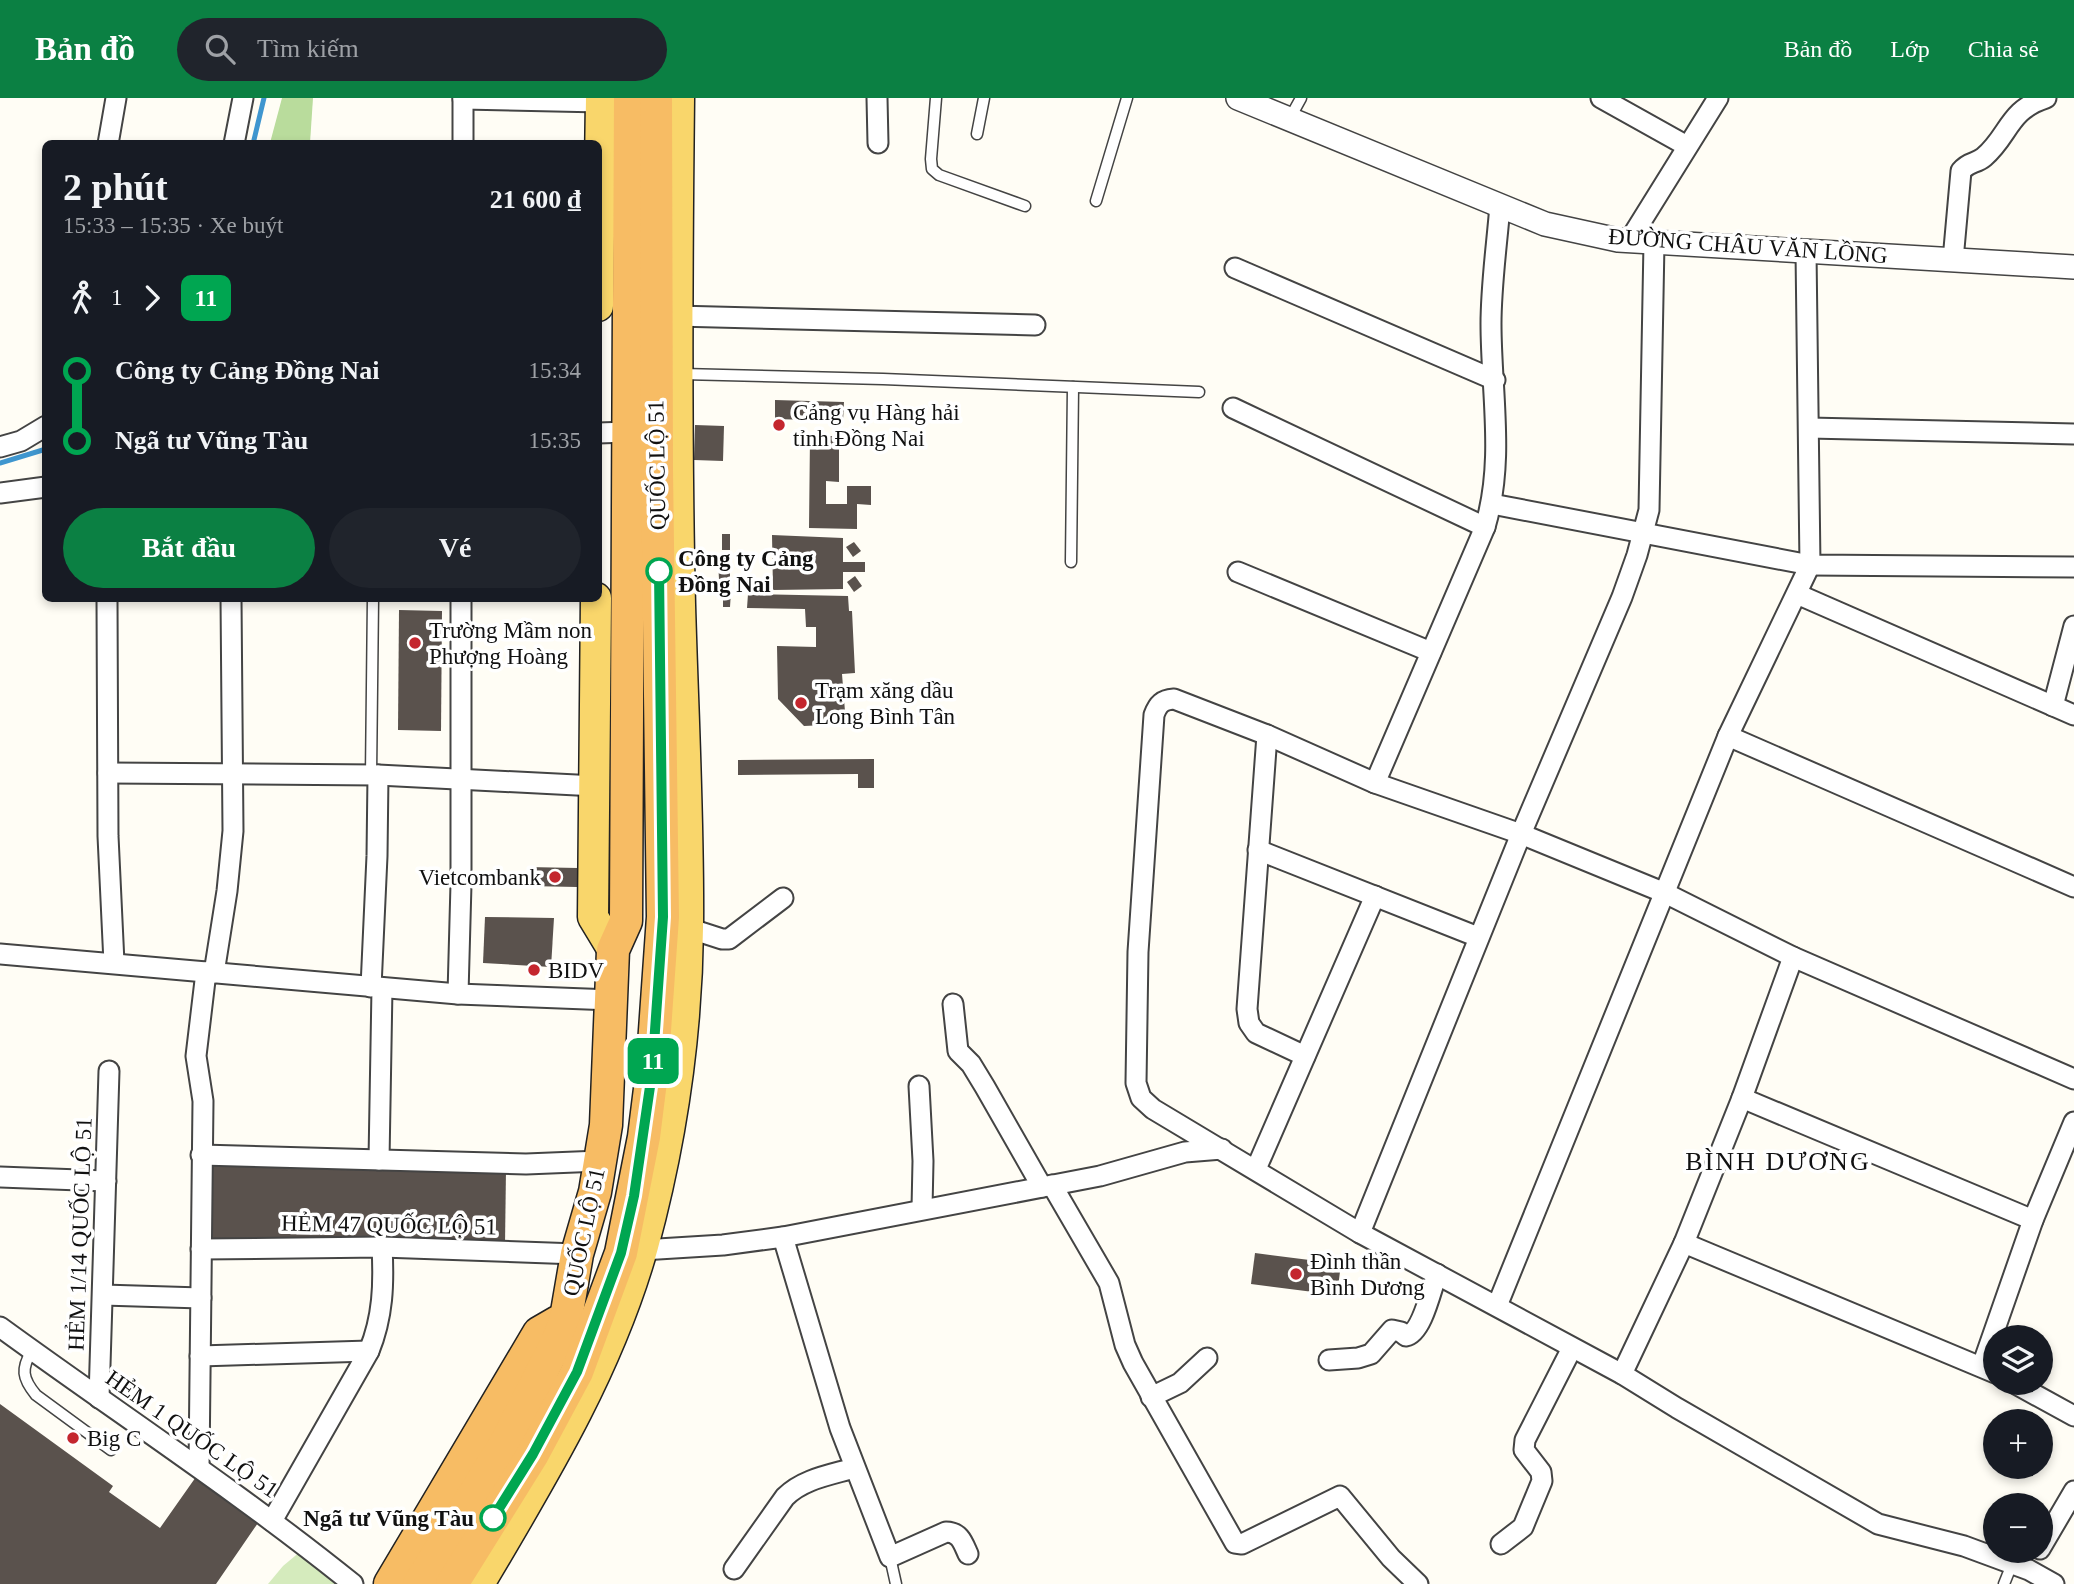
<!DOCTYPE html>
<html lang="vi">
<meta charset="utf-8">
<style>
:root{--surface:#171b24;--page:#20242c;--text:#f1f3f6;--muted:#9ea1a6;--accent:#0b8043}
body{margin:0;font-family:"Times New Roman",serif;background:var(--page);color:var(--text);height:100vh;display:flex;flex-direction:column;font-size:26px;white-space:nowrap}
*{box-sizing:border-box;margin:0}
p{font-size:23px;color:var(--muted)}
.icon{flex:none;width:38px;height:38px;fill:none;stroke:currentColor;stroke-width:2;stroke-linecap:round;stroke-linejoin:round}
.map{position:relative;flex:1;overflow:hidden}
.side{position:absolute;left:42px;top:42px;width:560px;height:462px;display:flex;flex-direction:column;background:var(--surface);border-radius:10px;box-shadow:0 4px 10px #0003}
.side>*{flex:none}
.badge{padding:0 14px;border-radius:10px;font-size:24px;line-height:46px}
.controls{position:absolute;left:1983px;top:1227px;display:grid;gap:14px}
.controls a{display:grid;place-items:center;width:70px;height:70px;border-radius:50%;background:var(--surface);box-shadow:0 4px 10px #0003;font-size:35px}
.map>.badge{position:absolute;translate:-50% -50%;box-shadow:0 0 0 4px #fff}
.legs{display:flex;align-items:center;gap:10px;height:77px;padding:0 21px;font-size:23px}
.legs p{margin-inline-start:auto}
.head{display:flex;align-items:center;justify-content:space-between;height:119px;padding:0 21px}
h1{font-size:38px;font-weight:800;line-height:52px}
.action{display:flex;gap:14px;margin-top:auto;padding:14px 21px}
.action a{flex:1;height:80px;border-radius:42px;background:var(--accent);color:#fff;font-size:28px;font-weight:800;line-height:80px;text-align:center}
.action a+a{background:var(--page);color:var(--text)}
ul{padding:0 21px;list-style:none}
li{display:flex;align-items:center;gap:24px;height:70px;font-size:26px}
li i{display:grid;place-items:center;width:10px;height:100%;margin:0 9px;background:currentColor}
li i::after{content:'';width:18px;height:18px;margin:-9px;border:5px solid;border-radius:50%;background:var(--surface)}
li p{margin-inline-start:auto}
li:first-child i{background:linear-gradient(#0000 50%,currentColor 0)}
li:last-child i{background:linear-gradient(currentColor 50%,#0000 0)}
header{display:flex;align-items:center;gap:42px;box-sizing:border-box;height:98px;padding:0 35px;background:var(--accent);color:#fff}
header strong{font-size:33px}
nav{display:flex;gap:38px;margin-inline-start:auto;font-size:24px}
.search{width:490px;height:63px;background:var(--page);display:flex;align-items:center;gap:18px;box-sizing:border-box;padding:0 24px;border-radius:38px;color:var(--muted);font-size:26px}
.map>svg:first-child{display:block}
</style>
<header>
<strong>Bản đồ</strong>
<div class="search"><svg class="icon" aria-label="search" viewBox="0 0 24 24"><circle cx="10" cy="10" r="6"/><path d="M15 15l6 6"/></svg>Tìm kiếm</div>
<nav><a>Bản đồ</a><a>Lớp</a><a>Chia sẻ</a></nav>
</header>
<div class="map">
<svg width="2074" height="1486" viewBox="0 0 2074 1486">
<rect width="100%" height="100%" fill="#fffdf5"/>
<!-- green -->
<path fill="#d5ebbd" d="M301 1453 342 1486H268L283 1468Z"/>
<!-- forest -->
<path fill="#b9dc9c" d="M282 0H313L310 45H270Z"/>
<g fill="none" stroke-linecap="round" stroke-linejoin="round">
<!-- stream -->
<g stroke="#3f96cf" stroke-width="5">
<path d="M253 46 264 0"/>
<path d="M0 365 46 351"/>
</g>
</g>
<!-- building -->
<g fill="#5a524d">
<path d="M775 302 844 304 843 323 775 321Z"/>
<path d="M695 327 724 328 723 363 694 362Z"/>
<path d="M810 338H839V384L826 383V406H847V388H871V407L857 406V431L809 430Z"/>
<rect x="722" y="436" width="8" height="16"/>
<path d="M772 437 843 440V464H865V474H843V491L773 492Z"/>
<path d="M854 444 861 453 853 459 846 449Z"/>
<path d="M718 460H730V482H719Z"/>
<path d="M855 478 862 488 854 494 847 484Z"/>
<path d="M723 494H731L730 509H723Z"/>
<path d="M748 496 848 498 849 513H852L855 575 842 576 846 626 804 628 778 601 777 548 816 549V529H806L805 511 747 510Z"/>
<path d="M399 512 442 513 441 633 398 632Z"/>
<path d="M874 661V690H858V676L738 677V662Z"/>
<path d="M527 769 578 770 577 789 527 788Z"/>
<path d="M485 819 554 820 551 869 483 865Z"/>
<path d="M207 1064 506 1071 505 1146 207 1145Z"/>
<path d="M1255 1155 1341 1166 1337 1197 1251 1186Z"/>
<path d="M0 1306 113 1388 109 1394 160 1430 198 1376 260 1422 216 1486H0Z"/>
</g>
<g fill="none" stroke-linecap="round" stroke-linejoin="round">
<defs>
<g id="service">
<path d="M936 0 931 61 932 71 939 77 1025 108"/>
<path d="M1290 20 1301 0"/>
<path d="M977 36 984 0"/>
<path d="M1096 103 1127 0"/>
<path d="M682 276 883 281 1199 294"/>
<path d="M1071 464 1073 289"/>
<path d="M371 678 373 500"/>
<path d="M32 1252C21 1271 22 1280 36 1297L111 1352"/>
<path d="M890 1459 896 1486"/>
<path d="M2004 1486 2012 1466"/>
</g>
<g id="minor">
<path d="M877 0 878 45"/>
<path d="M1601 0 1687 48"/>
<path d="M463 1 601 4"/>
<path d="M108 46 116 0"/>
<path d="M234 46 243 0"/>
<path d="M463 46V0"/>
<path d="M1629 143 1718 0"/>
<path d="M1953 162 1961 73C1969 63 1976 66 1984 59 2009 38 2008 12 2046 0"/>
<path d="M1235 170 1495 282"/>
<path d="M676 218 1035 227"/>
<path d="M1233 310 1485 429"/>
<path d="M1809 330 2074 336"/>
<path d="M598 335 629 334"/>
<path d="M0 349 21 343 46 328"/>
<path d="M0 395 46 389"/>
<path d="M1492 406 1810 467 2074 469"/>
<path d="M1238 474 1431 554"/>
<path d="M1797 496 2074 617"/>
<path d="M107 500 108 738 114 865"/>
<path d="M2053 608 2074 528"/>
<path d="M1267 637 1247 911 1249 925 1256 935 1305 958"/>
<path d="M1728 638 2074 789"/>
<path d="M108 675 378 677 596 688"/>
<path d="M1375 685 1485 429C1505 362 1491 294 1491 226 1491 186 1497 146 1500 107"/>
<path d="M1258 752 1478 839"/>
<path d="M688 830 722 841H729L783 800"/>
<path d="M0 856 458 896 612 902"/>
<path d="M214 875 227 793 233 733 231 500"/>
<path d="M371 889 377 758 378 677"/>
<path d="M458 896 461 786V500"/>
<path d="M953 906 958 953 971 966 985 989 1042 1089"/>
<path d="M919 988 923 1063 922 1111"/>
<path d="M1742 1000 2033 1122"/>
<path d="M201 1057 526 1066 600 1063"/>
<path d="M379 1062 382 890"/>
<path d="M1256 1071 1375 798"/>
<path d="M0 1079 106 1083"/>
<path d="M1052 1087 1109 1185 1125 1247 1133 1265 1235 1445 1242 1446 1340 1398 1391 1460 1418 1486"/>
<path d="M1360 1135 1521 736 1622 499 1637 457 1649 412 1654 145"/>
<path d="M783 1139 840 1330 890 1459 946 1434C960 1434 963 1445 968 1456"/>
<path d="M1684 1145 1995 1275"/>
<path d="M201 1151 382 1149 577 1156"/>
<path d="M642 1152 723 1147 783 1139 1100 1078 1185 1054 1222 1051"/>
<path d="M103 1197 201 1200"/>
<path d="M1497 1208 1728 638 1810 467 1806 154"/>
<path d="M0 1229C118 1315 239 1394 353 1486"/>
<path d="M200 1258 369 1253"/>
<path d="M1329 1262 1358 1260 1371 1256 1392 1232 1401 1234 1406 1238C1422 1235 1431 1192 1437 1176"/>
<path d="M1982 1268 2033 1122 2074 1024"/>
<path d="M1622 1276 1684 1145 1742 1000 1793 859"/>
<path d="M2012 1284 2074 1318"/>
<path d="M1151 1299 1180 1285 1207 1260"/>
<path d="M99 1300 109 973"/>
<path d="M199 1369 203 1003 196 958 206 874"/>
<path d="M272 1423 369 1253C383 1219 384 1186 382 1149"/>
<path d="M1501 1446 1523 1429 1542 1383 1541 1374 1524 1352 1525 1342 1572 1250"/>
<path d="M2040 1451 2074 1393"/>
<path d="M734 1471 785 1399C803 1381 830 1377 854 1370"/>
<path d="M2054 1486 2029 1472 1964 1448 1878 1426 1677 1310 1622 1276 1360 1135 1153 1011 1141 1000 1136 985 1138 854 1154 617C1158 606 1162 602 1174 601L1267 637 1375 685 1521 736 1665 795 1793 859 2074 981"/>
</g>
<path id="tertiary" d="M1238 0 1545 126 1618 142 2074 169"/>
<g id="primary">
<path d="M598 208 601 0"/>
<path d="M596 500 593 819 613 852"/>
<path d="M479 1486C543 1378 609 1270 643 1148 671 1045 687 937 688 830 689 722 683 614 680 507 676 338 677 169 679 0"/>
</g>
<g id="trunk">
<path d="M390 1486 539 1235 558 1224"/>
<path d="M419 1486 506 1344 557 1244 566 1220 577 1156 595 1094 606 1027 613 852 626 823 630 0"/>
<path d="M452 1486 533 1356 577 1274 621 1155 644 1039 652 975 663 819 657 372 656 0"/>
</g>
</defs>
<!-- service casing -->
<use href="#service" stroke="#444" stroke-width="13"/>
<!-- minor casing -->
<use href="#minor" stroke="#444" stroke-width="23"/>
<!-- tertiary casing -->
<use href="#tertiary" stroke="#444" stroke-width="26"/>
<!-- primary casing -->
<use href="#primary" stroke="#222" stroke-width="33"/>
<!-- trunk casing -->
<use href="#trunk" stroke="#222" stroke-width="35"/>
<!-- service -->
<use href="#service" stroke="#fff" stroke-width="10"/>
<!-- minor -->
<use href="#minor" stroke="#fff" stroke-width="19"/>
<!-- tertiary -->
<use href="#tertiary" stroke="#fff" stroke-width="23"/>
<!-- primary -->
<use href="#primary" stroke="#f9d66b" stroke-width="30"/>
<!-- trunk -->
<use href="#trunk" stroke="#f7bc64" stroke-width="32"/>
</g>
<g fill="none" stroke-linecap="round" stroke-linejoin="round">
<defs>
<path id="line-1" d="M493 1420 533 1356 577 1274 621 1155 634 1098 652 975 663 819 659 473"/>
</defs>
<!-- line-1 casing -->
<use href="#line-1" stroke="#fff" stroke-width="16"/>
<!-- line-1 -->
<use href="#line-1" stroke="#00a651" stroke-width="10"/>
</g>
<!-- markers -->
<g fill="#c4262e" stroke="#fff" stroke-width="2.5">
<circle cx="779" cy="327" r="7"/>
<circle cx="415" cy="545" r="7"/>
<circle cx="801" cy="605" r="7"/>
<circle cx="555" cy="779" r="7"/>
<circle cx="534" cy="872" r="7"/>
<circle cx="1296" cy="1176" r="7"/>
<circle cx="73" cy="1340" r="7"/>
</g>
<g fill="#fff" stroke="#00a651" stroke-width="3.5">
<circle cx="659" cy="473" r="12"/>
<circle cx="493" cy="1420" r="12"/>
</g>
<g text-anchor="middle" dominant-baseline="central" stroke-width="7" stroke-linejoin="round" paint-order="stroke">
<!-- street labels -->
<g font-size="23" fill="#111" stroke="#fff">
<text transform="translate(1748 148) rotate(4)">ĐƯỜNG CHÂU VĂN LỒNG</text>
<text transform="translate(657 367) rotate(-91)">QUỐC LỘ 51</text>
<text transform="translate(389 1127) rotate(1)">HẺM 47 QUỐC LỘ 51</text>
<text transform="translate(584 1134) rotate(-78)">QUỐC LỘ 51</text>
<text transform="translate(80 1136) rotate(-88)">HẺM 1/14 QUỐC LỘ 51</text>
<text transform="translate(192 1336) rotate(35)">HẺM 1 QUỐC LỘ 51</text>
</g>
<!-- poi labels -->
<g font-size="23" fill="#111" stroke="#fff" text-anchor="start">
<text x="793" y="314">Cảng vụ Hàng hải<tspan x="793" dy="26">tỉnh Đồng Nai</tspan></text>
<text x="429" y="532">Trường Mầm non<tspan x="429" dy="26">Phượng Hoàng</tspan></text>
<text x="815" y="592">Trạm xăng dầu<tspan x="815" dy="26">Long Bình Tân</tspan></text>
<text x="541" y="779" text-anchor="end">Vietcombank</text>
<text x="548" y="872">BIDV</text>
<text x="1310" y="1163">Đình thần<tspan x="1310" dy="26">Bình Dương</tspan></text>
<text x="87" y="1340">Big C</text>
</g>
<!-- stop labels -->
<g font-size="23" font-weight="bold" fill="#111" stroke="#fff" text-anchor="start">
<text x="678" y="460">Công ty Cảng<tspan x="678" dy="26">Đồng Nai</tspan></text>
<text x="474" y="1420" text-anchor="end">Ngã tư Vũng Tàu</text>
</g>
<!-- quarter labels -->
<g font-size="26" letter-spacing="2" fill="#111" stroke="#fff">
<text x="1778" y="1063">BÌNH DƯƠNG</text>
</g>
</g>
</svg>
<div class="controls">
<a><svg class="icon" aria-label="layers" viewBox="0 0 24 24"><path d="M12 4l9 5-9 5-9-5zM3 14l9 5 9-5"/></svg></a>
<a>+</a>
<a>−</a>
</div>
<b class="badge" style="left:653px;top:963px;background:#00a651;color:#fff">11</b>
<section class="side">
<div class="head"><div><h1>2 phút</h1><p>15:33 – 15:35 · Xe buýt</p></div><b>21 600 ₫</b></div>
<div class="legs"><svg class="icon" aria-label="walk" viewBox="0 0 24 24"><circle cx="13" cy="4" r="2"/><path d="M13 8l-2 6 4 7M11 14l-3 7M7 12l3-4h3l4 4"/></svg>1<svg class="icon" aria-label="forward" viewBox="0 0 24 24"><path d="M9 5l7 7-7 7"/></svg><b class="badge" style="background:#00a651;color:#fff">11</b></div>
<ul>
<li><i style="color:#00a651"></i><b>Công ty Cảng Đồng Nai</b><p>15:34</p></li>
<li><i style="color:#00a651"></i><b>Ngã tư Vũng Tàu</b><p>15:35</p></li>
</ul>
<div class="action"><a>Bắt đầu</a><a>Vé</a></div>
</section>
</div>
